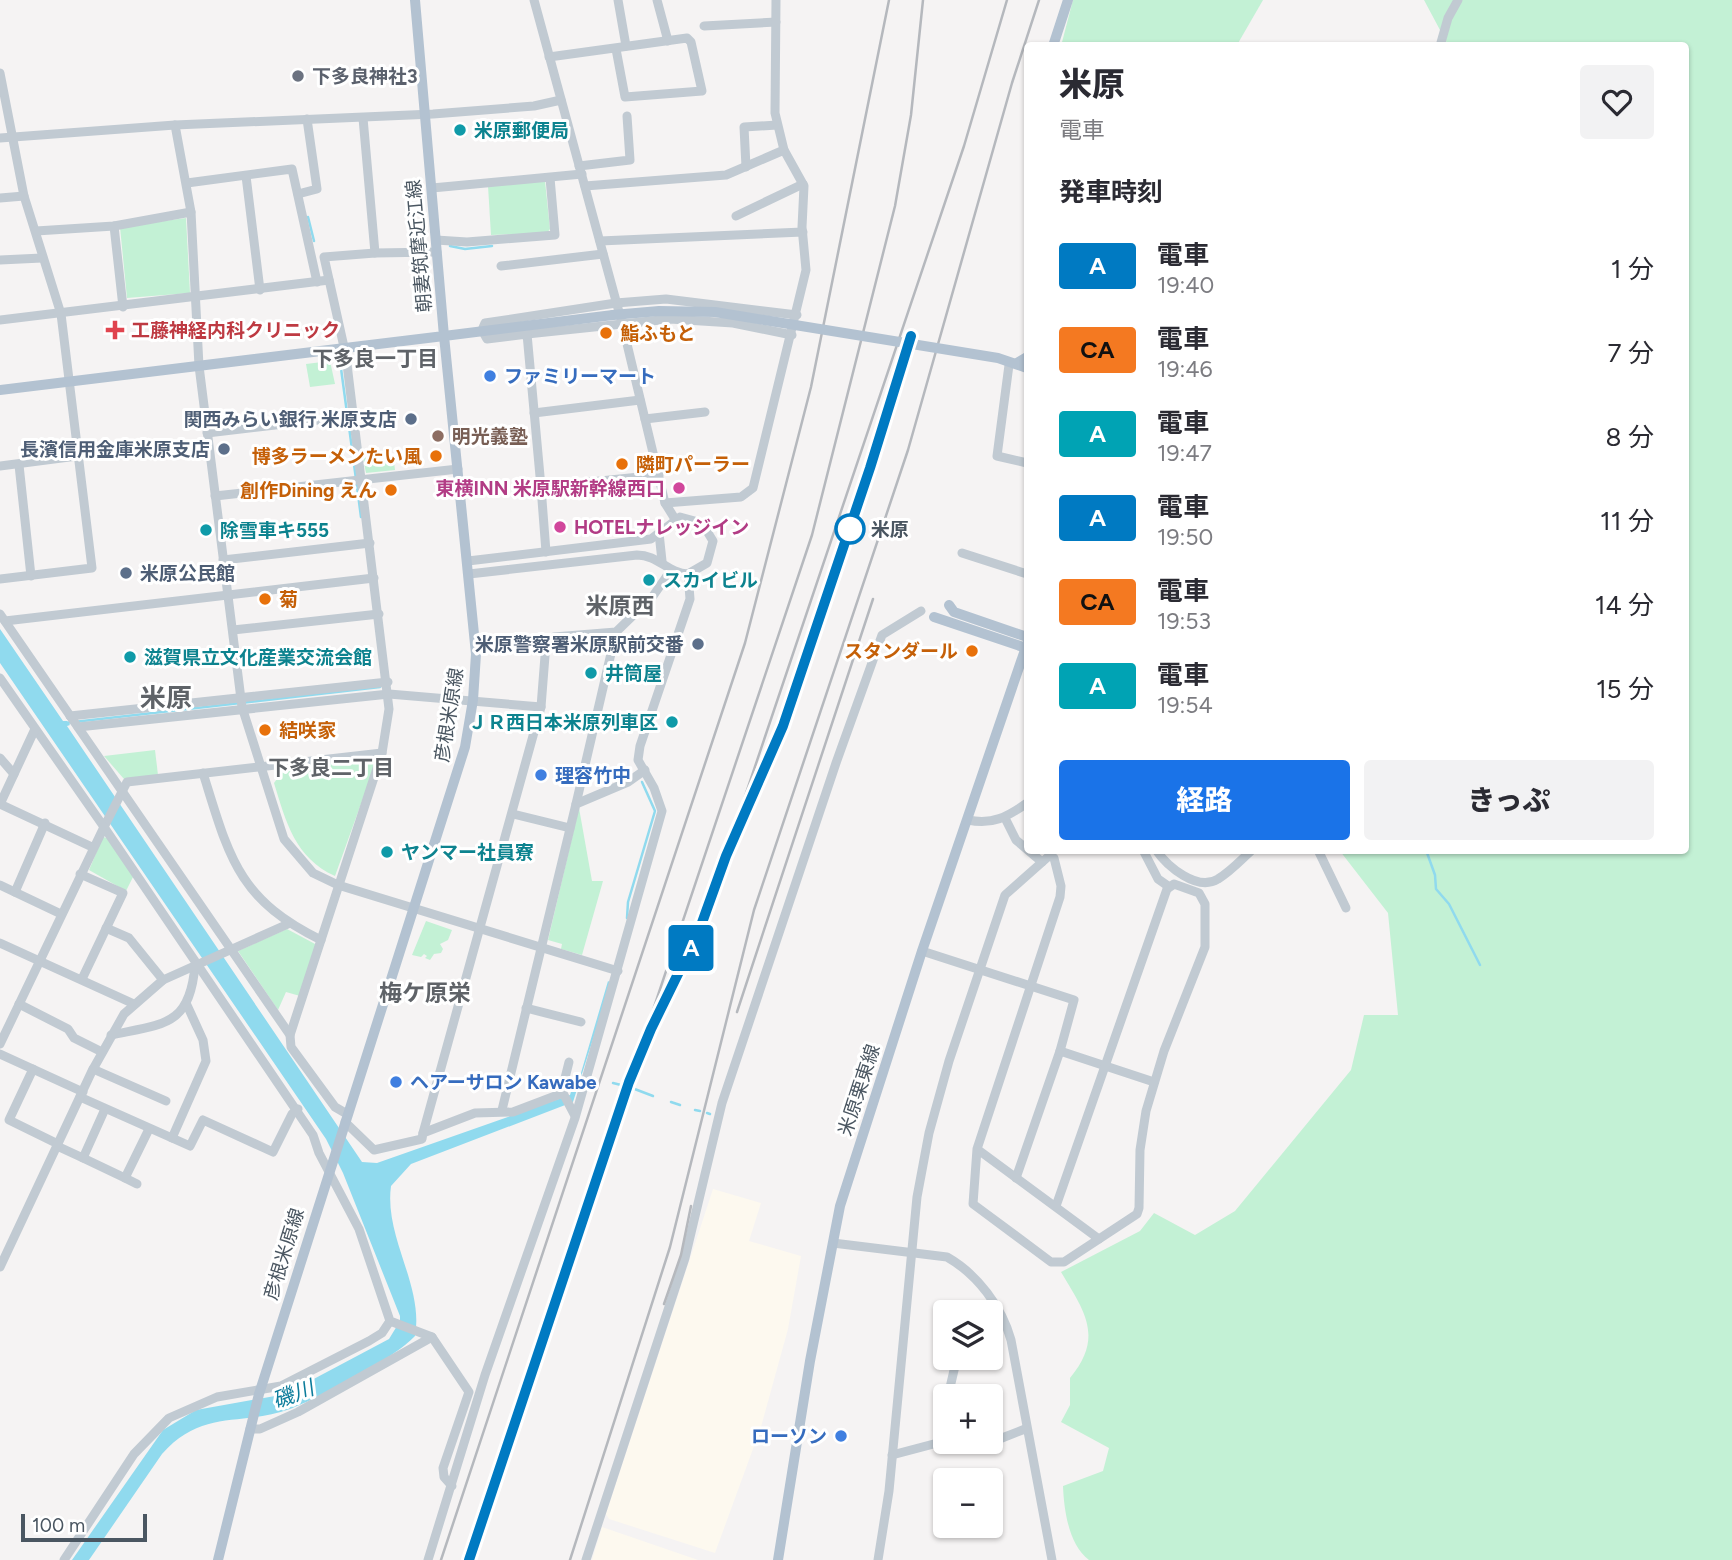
<!DOCTYPE html>
<html lang="ja">
<meta charset="utf-8">
<style>
:root{--surface:#fff;--page:#f2f2f3;--text:#2b2b33;--muted:#7c7c81;--accent:#1a73e8}
body{margin:0;font-family:Figtree,"Noto Sans JP",sans-serif;background:var(--page);color:var(--text);height:100vh;display:flex;flex-direction:column;font-size:26px;white-space:nowrap}
*{box-sizing:border-box;margin:0}
p{font-size:23px;color:var(--muted)}
.icon{flex:none;width:38px;height:38px;fill:none;stroke:currentColor;stroke-width:2;stroke-linecap:round;stroke-linejoin:round}
.map{position:relative;flex:1;overflow:hidden}
.details{position:absolute;left:1024px;top:42px;width:665px;height:812px;display:flex;flex-direction:column;background:var(--surface);border-radius:7px;box-shadow:0 2px 5px #0004}
.details>*{flex:none}
.badge{padding:0 14px;border-radius:5px;font-size:24px;line-height:46px}
.fabs{position:absolute;left:933px;top:1300px;display:grid;gap:14px}
.fabs a{display:grid;place-items:center;width:70px;height:70px;border-radius:7px;background:var(--surface);box-shadow:0 2px 5px #0004;font-size:35px}
.scale{position:absolute;left:21px;bottom:18px;width:126px;box-sizing:border-box;padding-left:7px;border:4px solid #4a5661;border-top:0;font-size:19px;line-height:24px;white-space:nowrap;color:#4a5661;-webkit-text-stroke:5px #fff;paint-order:stroke}
.map>.badge{position:absolute;translate:-50% -50%;box-shadow:0 0 0 4px #fff}
h2{padding:0 35px;font-size:26px;line-height:63px}
.round{display:grid;place-items:center;flex:none;width:74px;height:74px;border-radius:7px;background:var(--page)}
.headline{display:flex;align-items:center;justify-content:space-between;height:119px;padding:0 35px}
h1{font-size:33px;font-weight:800;line-height:52px}
.primary-button{display:flex;gap:14px;margin-top:auto;padding:14px 35px}
.primary-button a{flex:1;height:80px;border-radius:7px;background:var(--accent);color:#fff;font-size:28px;font-weight:800;line-height:80px;text-align:center}
.primary-button a+a{background:var(--page);color:var(--text)}
ul{padding:0;list-style:none}
li{display:flex;align-items:center;gap:21px;height:84px;padding:0 35px}
li div{flex:1}
li b{display:block;font-size:26px}
li em{font-style:normal}
li .badge{min-width:77px;font-weight:700;text-align:center}
.map>svg:first-child{display:block}
</style>
<div class="map">
<svg width="1732" height="1560" viewBox="0 0 1732 1560">
<rect width="100%" height="100%" fill="#f5f3f3"/>
<!-- commercial -->
<g fill="#fdf9ef">
<path d="M713 1189 761 1203 749 1241 801 1256 788 1329 761 1427 715 1553 609 1519 606 1514Z"/>
<path d="M602 1527 698 1560H592Z"/>
</g>
<!-- green -->
<g fill="#c3f1d5">
<path d="M1073 0H1263L1237 45 1061 46Z"/>
<path d="M1424 0H1732V1560H1089C1069 1545 1064 1511 1063 1486L1103 1471 1109 1448 1061 1422 1070 1405V1378C1104 1337 1085 1312 1061 1272L1140 1231 1154 1213 1195 1235 1235 1211 1351 1070 1364 1015H1398L1388 913 1340 851 1685 850V46L1448 45Z"/>
<path d="M545 181 550 229 547 233 491 235 488 186Z"/>
<path d="M186 218 190 293 127 298 120 227Z"/>
<path d="M330 361 335 384 310 387 306 364Z"/>
<path d="M393 454 395 470 366 473 363 458Z"/>
<path d="M155 750 158 775 124 779 104 756Z"/>
<path d="M374 759 376 762 335 876C295 858 286 822 274 783L286 767Z"/>
<path d="M579 808 592 881H603L582 955 561 949 562 944 548 940Z"/>
<path d="M103 837 111 839 133 877 126 891 89 870Z"/>
<path d="M426 921 452 930 448 940 440 944 443 949 441 953 434 954 430 960 425 958 427 956 424 954 421 957 412 955Z"/>
<path d="M287 929 317 945 300 996 286 992 278 1010 238 951Z"/>
</g>
<!-- water -->
<path fill="#90daee" d="M0 629 63 721H67L70 725 67 726 362 1162 377 1163 570 1095 573 1085 578 1083 608 981 611 983 573 1102 411 1164 391 1186C384 1237 424 1286 415 1336 395 1358 319 1398 290 1409 240 1427 203 1408 162 1454L89 1560H72L163 1430 196 1410 275 1396 293 1390 389 1339 400 1321V1316L343 1173 326 1139 0 663Z"/>
<g fill="none" stroke-linecap="round" stroke-linejoin="round">
<!-- stream -->
<g stroke="#90daee" stroke-width="2.5">
<path d="M308 217 314 241"/>
<path d="M450 246 465 249 492 246"/>
<path d="M340 361 347 413"/>
<path d="M348 419 361 517"/>
<path d="M65 723 380 687"/>
<path d="M1426 850 1435 875 1436 889 1449 904 1480 965"/>
<path d="M627 918 628 902 655 811 642 782"/>
<path d="M613 1083 621 1085"/>
<path d="M632 1088 653 1096"/>
<path d="M671 1102 680 1105"/>
<path d="M695 1110 700 1111"/>
<path d="M707 1113 710 1114"/>
</g>
<!-- minor -->
<g stroke="#c1cad2" stroke-width="9">
<path d="M534 0 622 323 665 503 675 519"/>
<path d="M618 0 626 46"/>
<path d="M657 0 668 41"/>
<path d="M704 26 776 22"/>
<path d="M1440 46 1448 18 1458 0"/>
<path d="M549 57 687 38 691 42 702 91 625 97 616 49"/>
<path d="M0 73 24 196 61 314 92 568 0 579"/>
<path d="M363 118 375 253 437 252"/>
<path d="M175 125 191 212 199 366 242 707 284 839 313 873 338 885 618 971"/>
<path d="M0 138 175 125 433 114 534 106 561 100"/>
<path d="M579 166 630 160 627 116"/>
<path d="M746 167 744 127 777 125"/>
<path d="M246 176 260 290"/>
<path d="M187 183 292 169 317 282"/>
<path d="M585 186 726 175 784 150"/>
<path d="M432 188 582 174"/>
<path d="M298 194 317 189 307 119"/>
<path d="M0 198 24 196"/>
<path d="M736 216 803 184"/>
<path d="M114 226 123 307"/>
<path d="M36 231 114 226 191 212"/>
<path d="M436 240 467 242 555 235 550 178"/>
<path d="M600 241 803 232"/>
<path d="M0 260 42 258"/>
<path d="M501 266 603 254"/>
<path d="M0 320 329 280"/>
<path d="M527 334 670 319 733 323 792 335"/>
<path d="M1009 365 997 456 1027 463"/>
<path d="M534 413 640 400"/>
<path d="M645 419 705 412"/>
<path d="M207 433 353 416"/>
<path d="M19 465 31 576"/>
<path d="M0 466 77 456"/>
<path d="M659 475 541 487 527 334 487 339 482 330 485 323 616 303 666 299 797 315"/>
<path d="M541 487 546 552"/>
<path d="M215 496 458 469"/>
<path d="M665 503 741 497 753 488 806 270 802 227 804 186 784 150 775 113 776 0"/>
<path d="M659 533 662 561"/>
<path d="M962 553 1027 574"/>
<path d="M223 560 370 543"/>
<path d="M468 561 651 539 680 517 702 523 713 541 707 563 688 574C668 573 658 555 637 555L469 574"/>
<path d="M0 614 290 1035 291 1047 335 1107 347 1114"/>
<path d="M5 621 374 578"/>
<path d="M233 630 379 614"/>
<path d="M0 678 104 827 127 782 382 753"/>
<path d="M70 716 388 682"/>
<path d="M78 727 389 694 541 707 546 643 554 637 616 632 653 596 671 570"/>
<path d="M0 758 14 774"/>
<path d="M203 773C229 856 237 899 321 940"/>
<path d="M1 802 35 729"/>
<path d="M0 804 92 847"/>
<path d="M576 804 616 632"/>
<path d="M513 814 570 828"/>
<path d="M1005 818 1016 840 1042 862"/>
<path d="M968 820C993 825 1007 817 1027 803"/>
<path d="M1143 850 1158 879 1168 886"/>
<path d="M1156 850C1167 866 1197 892 1218 879 1230 872 1241 860 1252 850"/>
<path d="M1318 850 1346 908"/>
<path d="M80 874 123 893 82 979"/>
<path d="M0 885 61 914"/>
<path d="M15 892 45 823"/>
<path d="M106 928 129 938 163 980"/>
<path d="M0 943 134 1004"/>
<path d="M922 951 1074 1000 1060 1051 1016 1178"/>
<path d="M19 1004 68 1029 74 1038 102 1052"/>
<path d="M526 1008 581 1022"/>
<path d="M111 1035C164 1024 190 1026 195 965"/>
<path d="M290 1035 382 753 389 709 346 356 324 257 375 253"/>
<path d="M0 1044 104 827 313 1135 319 1153 359 1229 390 1321 432 1337 469 1392 443 1468 444 1477 452 1486"/>
<path d="M1060 1051 1154 1082"/>
<path d="M0 1054 83 1092"/>
<path d="M33 1069 9 1120 58 1144"/>
<path d="M93 1069 166 1101"/>
<path d="M561 1094 569 1062"/>
<path d="M80 1097 190 1146 203 1120 273 1152 292 1114 298 1109"/>
<path d="M502 1110 576 804 628 782 645 770"/>
<path d="M345 1122 374 1150 422 1139 423 1133 475 1113 513 1112 563 1093 575 1116"/>
<path d="M423 1133 541 707"/>
<path d="M172 1138 206 1061 203 1040 187 1005"/>
<path d="M57 1146 83 1158 105 1109"/>
<path d="M83 1158 125 1178 149 1129"/>
<path d="M125 1178 137 1184"/>
<path d="M1056 1206 1167 889 1174 884 1199 893 1205 904V947L1164 1051 1146 1111 1140 1150 1139 1208 1137 1214 1099 1239"/>
<path d="M833 1243 947 1257C977 1274 1002 1307 1011 1340L1052 1560"/>
<path d="M0 1267 92 1071 124 1014 163 980 288 924"/>
<path d="M948 1396 955 1366"/>
<path d="M250 1429H260L298 1412 432 1337"/>
<path d="M990 1435 1002 1438 1025 1429"/>
<path d="M944 1441 945 1408"/>
<path d="M892 1455 945 1441"/>
<path d="M64 1560 134 1454 169 1418 217 1397 281 1386 369 1341 382 1333 390 1321"/>
<path d="M428 1560 485 1375 575 1118 662 811 654 788 638 760 640 746 690 599 688 574"/>
<path d="M586 1560 685 1258 722 1103 836 763 882 635 921 611"/>
<path d="M878 1560 889 1491 917 1197 929 1133 949 1061 1005 895 1049 856 1054 858 1061 886 1060 897 977 1149 973 1204 1051 1262H1064L1099 1239 977 1149"/>
</g>
<!-- major -->
<g stroke="#b3c2d1" stroke-width="10">
<path d="M1053 46 1068 0"/>
<path d="M1017 363 1027 357"/>
<path d="M0 390 444 336 415 0"/>
<path d="M949 605 954 612 1027 637"/>
<path d="M934 617 1026 648"/>
<path d="M218 1560 259 1394 465 747 473 700 476 654 444 336 613 315"/>
<path d="M778 1560 810 1361 840 1206 922 951 1027 644"/>
</g>
<!-- rail -->
<g stroke="#b5b8bd" stroke-width="2.5">
<path d="M759 783 788 713 838 567 910 339"/>
<path d="M661 1009 704 918 964 146 1007 0"/>
<path d="M737 1012 873 599"/>
<path d="M664 1304 681 1255 691 1206"/>
<path d="M441 1560 745 643 811 387 889 0"/>
<path d="M469 1560 812 535 895 206 911 115 923 0"/>
<path d="M570 1560 670 1247 754 910 908 450 1012 83 1039 0"/>
</g>
<!-- major-bridge -->
<path stroke="#b3c2d1" stroke-width="10" d="M613 315 659 311 715 312 998 358 1027 368"/>
</g>
<g fill="none" stroke-linecap="round" stroke-linejoin="round">
<defs>
<path id="line" d="M469 1560 629 1082 651 1029 699 931 726 856 783 726 870 468 911 336"/>
</defs>
<!-- line casing -->
<use href="#line" stroke="#fff" stroke-width="16"/>
<!-- line -->
<use href="#line" stroke="#007ac2" stroke-width="10"/>
</g>
<!-- markers -->
<circle fill="#6b7280" stroke="#fff" stroke-width="2.5" cx="298" cy="76" r="7"/>
<g fill="#0f9aa8" stroke="#fff" stroke-width="2.5">
<circle cx="460" cy="130" r="7"/>
<circle cx="206" cy="530" r="7"/>
<circle cx="649" cy="580" r="7"/>
<circle cx="130" cy="657" r="7"/>
<circle cx="591" cy="673" r="7"/>
<circle cx="672" cy="722" r="7"/>
<circle cx="387" cy="852" r="7"/>
</g>
<path fill="#e0444e" stroke="#fff" stroke-width="2.5" d="M111.5 319.5h7v7h7v7h-7v7h-7v-7h-7v-7h7z"/>
<g fill="#e8710a" stroke="#fff" stroke-width="2.5">
<circle cx="606" cy="333" r="7"/>
<circle cx="436" cy="456" r="7"/>
<circle cx="622" cy="464" r="7"/>
<circle cx="391" cy="490" r="7"/>
<circle cx="265" cy="599" r="7"/>
<circle cx="972" cy="651" r="7"/>
<circle cx="265" cy="730" r="7"/>
</g>
<g fill="#3f7fe0" stroke="#fff" stroke-width="2.5">
<circle cx="490" cy="376" r="7"/>
<circle cx="541" cy="775" r="7"/>
<circle cx="396" cy="1082" r="7"/>
<circle cx="841" cy="1436" r="7"/>
</g>
<g fill="#5c6f8a" stroke="#fff" stroke-width="2.5">
<circle cx="411" cy="419" r="7"/>
<circle cx="224" cy="449" r="7"/>
<circle cx="126" cy="573" r="7"/>
<circle cx="698" cy="644" r="7"/>
</g>
<circle fill="#8d6e63" stroke="#fff" stroke-width="2.5" cx="438" cy="436" r="7"/>
<g fill="#d1479c" stroke="#fff" stroke-width="2.5">
<circle cx="679" cy="488" r="7"/>
<circle cx="560" cy="527" r="7"/>
</g>
<circle fill="#fff" stroke="#007ac2" stroke-width="3.5" cx="850" cy="529" r="14"/>
<g text-anchor="middle" dominant-baseline="central" stroke-width="6" stroke-linejoin="round" paint-order="stroke">
<!-- worship labels -->
<g font-size="19" font-weight="bold" fill="#5b616d" stroke="#fff" text-anchor="start">
<text x="312" y="76">下多良神社3</text>
</g>
<!-- culture labels -->
<g font-size="19" font-weight="bold" fill="#0d838f" stroke="#fff" text-anchor="start">
<text x="474" y="130">米原郵便局</text>
<text x="220" y="530">除雪車キ555</text>
<text x="663" y="580">スカイビル</text>
<text x="144" y="657">滋賀県立文化産業交流会館</text>
<text x="605" y="673">井筒屋</text>
<text x="658" y="722" text-anchor="end">ＪＲ西日本米原列車区</text>
<text x="401" y="852">ヤンマー社員寮</text>
</g>
<!-- street labels -->
<g font-size="19" fill="#4a5661" stroke="#fff">
<text transform="translate(419 246) rotate(-95)">朝妻筑摩近江線</text>
<text transform="translate(449 715) rotate(-81)">彦根米原線</text>
<text transform="translate(859 1090) rotate(-72)">米原栗東線</text>
<text transform="translate(284 1254) rotate(-73)">彦根米原線</text>
</g>
<!-- health labels -->
<g font-size="19" font-weight="bold" fill="#be3a42" stroke="#fff" text-anchor="start">
<text x="131" y="330">工藤神経内科クリニック</text>
</g>
<!-- food labels -->
<g font-size="19" font-weight="bold" fill="#c56008" stroke="#fff" text-anchor="start">
<text x="620" y="333">鮨ふもと</text>
<text x="422" y="456" text-anchor="end">博多ラーメンたい風</text>
<text x="636" y="464">隣町パーラー</text>
<text x="377" y="490" text-anchor="end">創作Dining えん</text>
<text x="279" y="599">菊</text>
<text x="958" y="651" text-anchor="end">スタンダール</text>
<text x="279" y="730">結咲家</text>
</g>
<!-- shop labels -->
<g font-size="19" font-weight="bold" fill="#366cbe" stroke="#fff" text-anchor="start">
<text x="504" y="376">ファミリーマート</text>
<text x="555" y="775">理容竹中</text>
<text x="410" y="1082">ヘアーサロン Kawabe</text>
<text x="827" y="1436" text-anchor="end">ローソン</text>
</g>
<!-- service labels -->
<g font-size="19" font-weight="bold" fill="#4e5e75" stroke="#fff" text-anchor="end">
<text x="397" y="419">関西みらい銀行 米原支店</text>
<text x="210" y="449">長濱信用金庫米原支店</text>
<text x="140" y="573" text-anchor="start">米原公民館</text>
<text x="684" y="644">米原警察署米原駅前交番</text>
</g>
<!-- education labels -->
<g font-size="19" font-weight="bold" fill="#785e54" stroke="#fff" text-anchor="start">
<text x="452" y="436">明光義塾</text>
</g>
<!-- hotel labels -->
<g font-size="19" font-weight="bold" fill="#b23c85" stroke="#fff" text-anchor="end">
<text x="665" y="488">東横INN 米原駅新幹線西口</text>
<text x="574" y="527" text-anchor="start">HOTELナレッジイン</text>
</g>
<!-- stop labels -->
<g font-size="19" font-weight="bold" fill="#4a5661" stroke="#fff" text-anchor="start">
<text x="871" y="529">米原</text>
</g>
<!-- neighbourhood labels -->
<g font-size="21" font-weight="bold" fill="#5f6368" stroke="#fff">
<text x="375" y="358">下多良一丁目</text>
<text x="331" y="767">下多良二丁目</text>
</g>
<!-- water labels -->
<g font-size="21" font-style="italic" fill="#0c7c9b" stroke="#fff">
<text transform="translate(293 1394) rotate(-21)">磯川</text>
</g>
<!-- quarter labels -->
<g font-size="23" font-weight="bold" fill="#5f6368" stroke="#fff">
<text x="620" y="606">米原西</text>
<text x="425" y="993">梅ケ原栄</text>
</g>
<!-- district labels -->
<g font-size="26" font-weight="bold" fill="#5f6368" stroke="#fff">
<text x="166" y="698">米原</text>
</g>
</g>
</svg>
<div class="fabs">
<a><svg class="icon" aria-label="layers" viewBox="0 0 24 24"><path d="M12 4l9 5-9 5-9-5zM3 14l9 5 9-5"/></svg></a>
<a>+</a>
<a>−</a>
</div>
<div class="scale">100 m</div>
<b class="badge" style="left:691px;top:948px;background:#007ac2;color:#fff">A</b>
<section class="details">
<div class="headline"><div><h1>米原</h1><p>電車</p></div><a class="round"><svg class="icon" aria-label="heart" viewBox="0 0 24 24"><path d="M12 20l-8-8c-3-5 5-10 8-4 3-6 11-1 8 4z"/></svg></a></div>
<h2>発車時刻</h2>
<ul>
<li><span class="badge" style="background:#007ac2;color:#fff">A</span><div><b>電車</b><p>19:40</p></div><em>1 分</em></li>
<li><span class="badge" style="background:#f47921;color:#111">CA</span><div><b>電車</b><p>19:46</p></div><em>7 分</em></li>
<li><span class="badge" style="background:#00a3b4;color:#fff">A</span><div><b>電車</b><p>19:47</p></div><em>8 分</em></li>
<li><span class="badge" style="background:#007ac2;color:#fff">A</span><div><b>電車</b><p>19:50</p></div><em>11 分</em></li>
<li><span class="badge" style="background:#f47921;color:#111">CA</span><div><b>電車</b><p>19:53</p></div><em>14 分</em></li>
<li><span class="badge" style="background:#00a3b4;color:#fff">A</span><div><b>電車</b><p>19:54</p></div><em>15 分</em></li>
</ul>
<div class="primary-button"><a>経路</a><a>きっぷ</a></div>
</section>
</div>
